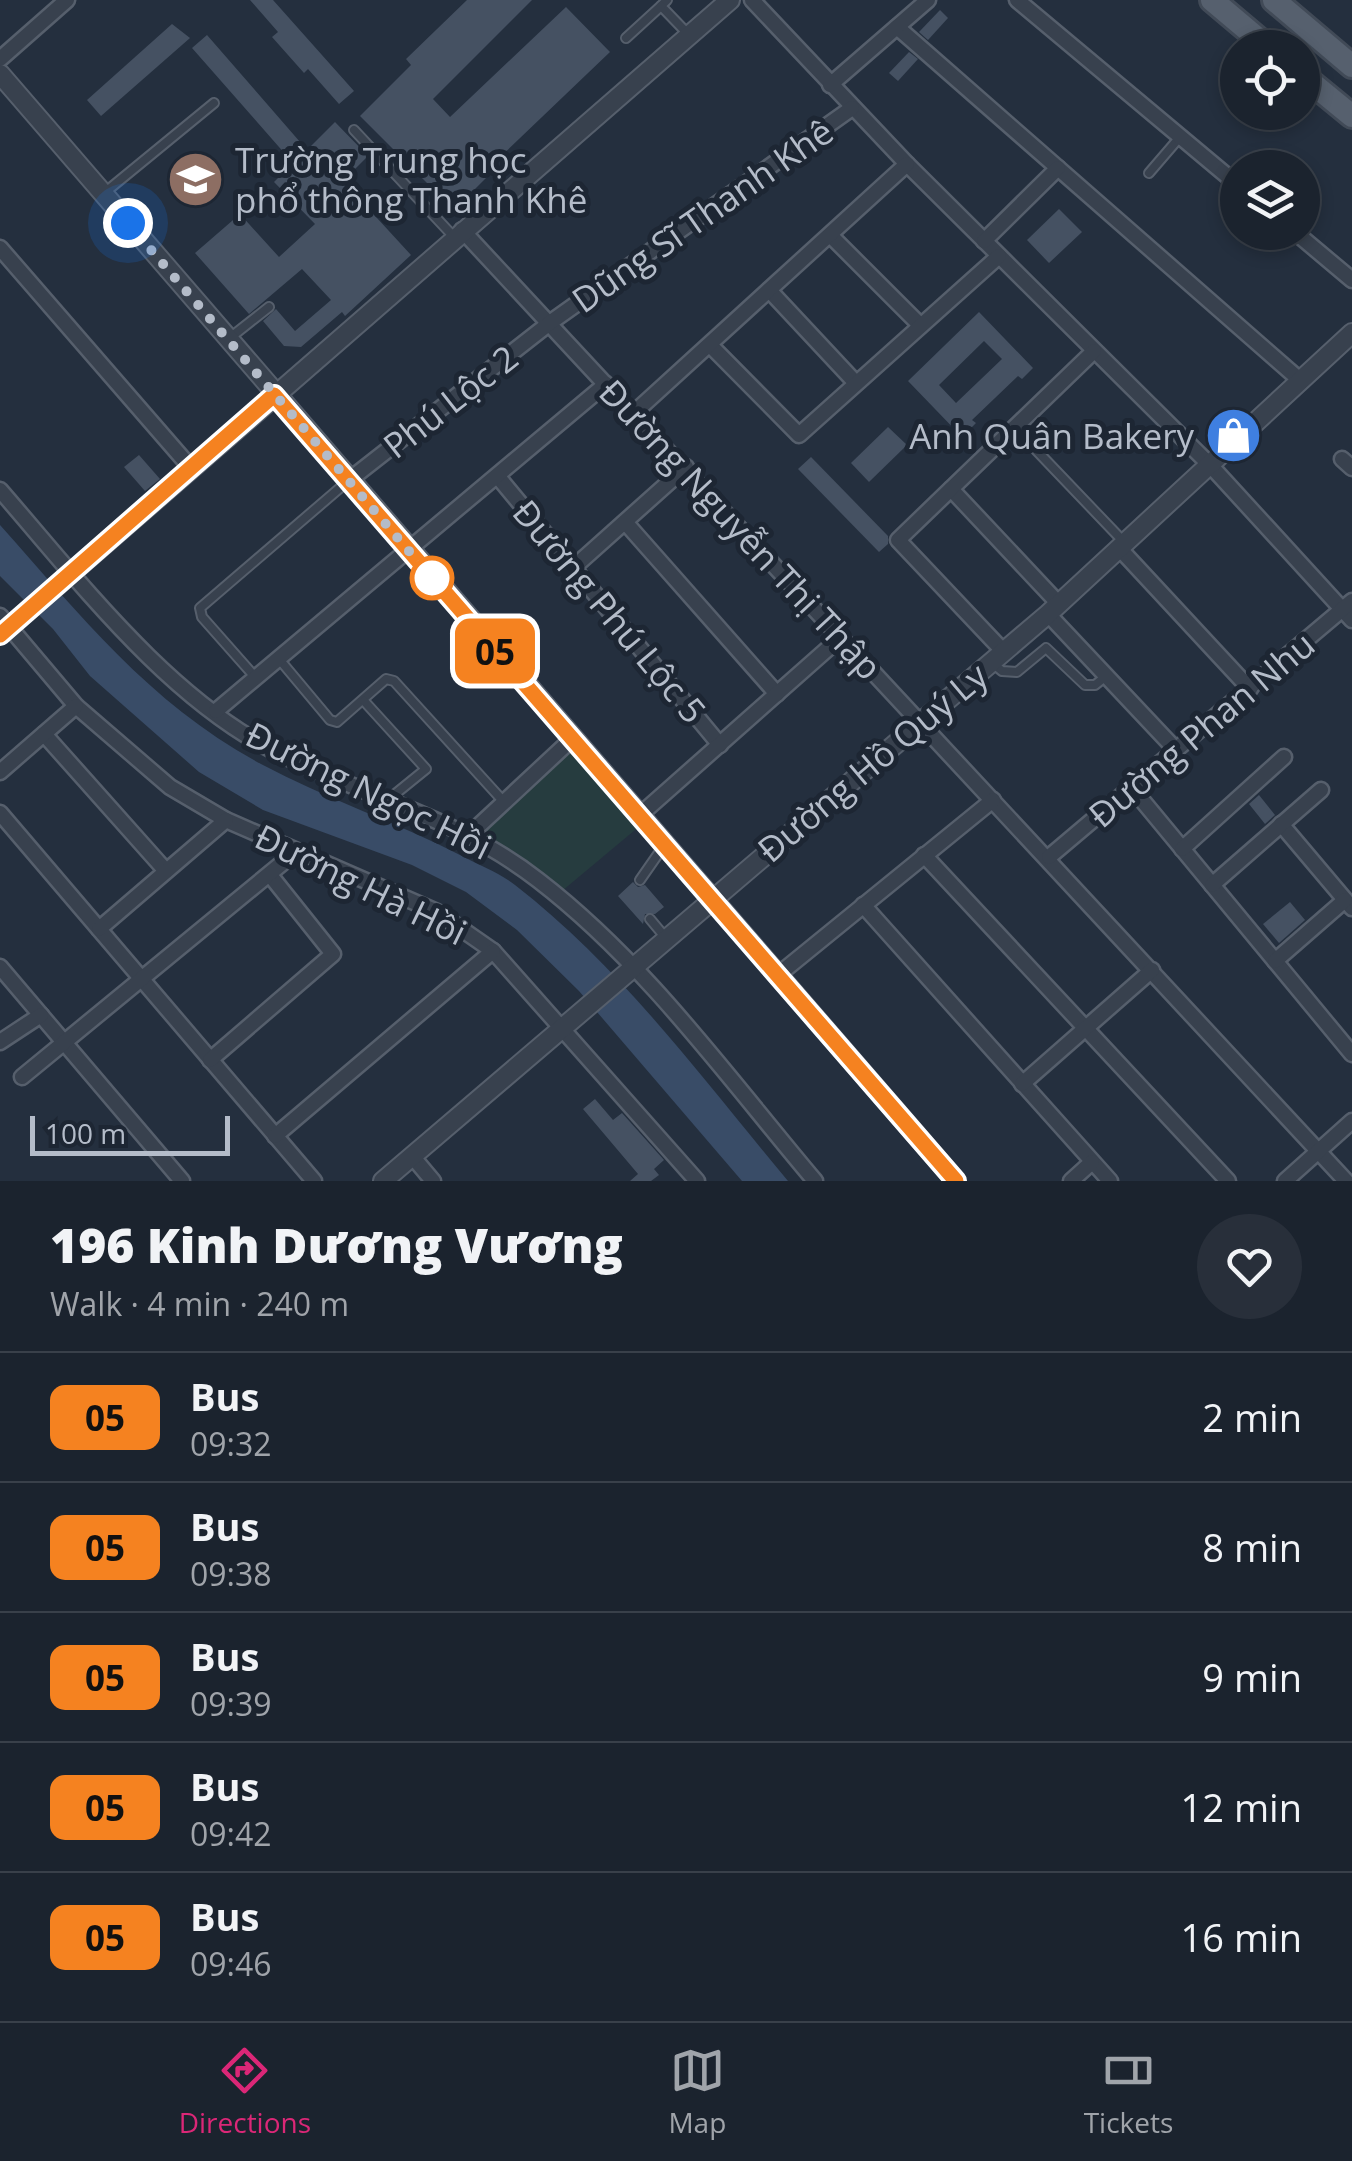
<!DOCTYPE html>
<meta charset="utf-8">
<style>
:root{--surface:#1b232e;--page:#282f3a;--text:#f1f3f6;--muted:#a0a4aa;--line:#39404a;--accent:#db2777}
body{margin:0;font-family:"Open Sans",sans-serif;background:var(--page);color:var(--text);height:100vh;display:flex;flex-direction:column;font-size:38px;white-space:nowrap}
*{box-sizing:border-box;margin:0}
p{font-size:32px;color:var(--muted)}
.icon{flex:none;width:55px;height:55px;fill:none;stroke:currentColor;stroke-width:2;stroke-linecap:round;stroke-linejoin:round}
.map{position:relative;height:1181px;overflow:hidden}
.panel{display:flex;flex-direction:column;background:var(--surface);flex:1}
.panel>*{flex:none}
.badge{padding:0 20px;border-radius:15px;font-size:35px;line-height:65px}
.tools{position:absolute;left:1220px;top:30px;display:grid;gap:20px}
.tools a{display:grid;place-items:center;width:100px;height:100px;border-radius:50%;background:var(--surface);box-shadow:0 5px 15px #0003,0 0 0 2px var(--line);font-size:50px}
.scale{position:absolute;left:30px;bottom:25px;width:200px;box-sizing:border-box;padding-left:10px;border:5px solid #b4bcc9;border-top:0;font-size:28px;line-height:35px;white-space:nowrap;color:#b4bcc9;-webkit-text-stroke:8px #1d2633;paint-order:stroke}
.you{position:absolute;width:50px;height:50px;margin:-25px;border:8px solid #fff;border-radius:50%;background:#1a73e8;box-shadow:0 0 0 15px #1a73e833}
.map>.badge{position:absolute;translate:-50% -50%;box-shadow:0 0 0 5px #fff}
.round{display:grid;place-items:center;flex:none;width:105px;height:105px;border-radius:52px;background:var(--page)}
.overview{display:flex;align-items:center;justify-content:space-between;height:170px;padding:0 50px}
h1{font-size:48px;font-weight:800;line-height:75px}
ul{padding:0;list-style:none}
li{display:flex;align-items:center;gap:30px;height:130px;padding:0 50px;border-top:2px solid var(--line)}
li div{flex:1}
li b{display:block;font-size:38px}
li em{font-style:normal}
li .badge{min-width:110px;font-weight:700;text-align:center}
.tabs{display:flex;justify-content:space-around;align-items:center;height:140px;border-top:2px solid var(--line);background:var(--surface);font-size:28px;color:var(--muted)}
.tabs a{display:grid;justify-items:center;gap:5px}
.tabs .active{color:var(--accent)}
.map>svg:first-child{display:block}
</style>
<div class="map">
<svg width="1352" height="1181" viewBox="0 0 1352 1181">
<rect width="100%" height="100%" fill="#242f3e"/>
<!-- green -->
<path fill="#263c3f" d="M573 738 641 825 562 891 470 834Z"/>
<!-- water -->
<path fill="#394c67" d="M0 525C83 618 150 704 261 764 326 799 397 822 462 856 479 865 500 873 515 885 622 968 702 1078 788 1181H742L579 991 517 930 466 892 412 865 263 810 199 772 90 676 53 629 0 576Z"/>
<!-- building -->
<g fill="#455162" fill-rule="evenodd">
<path d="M250 0H273L354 91 339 104 308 69 304 73 272 37 278 32Z"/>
<path d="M467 0H532L433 99 450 117 566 7 610 52 494 163 498 166 454 210 360 116 411 65 406 59Z"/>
<path d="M940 10 948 18 928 40 919 32Z"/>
<path d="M172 24 190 38 101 116 87 100Z"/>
<path d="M207 35 307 150 335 122 368 156 343 181 411 255 345 316 342 312 301 347 284 346 263 321 276 309 295 331 331 300 302 269 249 314 195 253 240 214 279 257 315 224 274 182 293 163 192 48Z"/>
<path d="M909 52 918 59 898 81 889 73Z"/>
<path d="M1059 209 1082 232 1049 263 1027 240Z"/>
<path d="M979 312 1033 368 1022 379 1018 376 972 420 976 423 962 437 908 381ZM984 341 1002 359 956 403 939 385Z"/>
<path d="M888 427 907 445 869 482 851 463Z"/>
<path d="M139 455 160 479 145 491 124 467Z"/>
<path d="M811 457 888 536V544L879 552 798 469Z"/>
<path d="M1259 795 1275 815 1265 824 1249 804Z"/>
<path d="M633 882 638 887 645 885 664 907 655 914H645L643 924 618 896Z"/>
<path d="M1290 902 1305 920 1279 943 1263 924Z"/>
<path d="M595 1099 613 1120 622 1113 664 1160 654 1169 659 1175 651 1181H630L638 1174 583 1109Z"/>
</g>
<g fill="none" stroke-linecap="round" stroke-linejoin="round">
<defs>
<g id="service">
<path d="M667 0 661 6 689 35"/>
<path d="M626 38 661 6"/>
<path d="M354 130 454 237"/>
<path d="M1149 173 1180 137"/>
<path d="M103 194 214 103"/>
<path d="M231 337 269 307"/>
<path d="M1015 428 1123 541"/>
<path d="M279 659 330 720 337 722 386 679 394 681 504 802"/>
<path d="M991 662 1002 671 1017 672 1046 648 1085 685H1095L1105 677"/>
<path d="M256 678 202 617 200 608 348 481"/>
<path d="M364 701 426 769 389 799"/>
<path d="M640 880 663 847"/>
<path d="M650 919 665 937"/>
</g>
<g id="minor">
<path d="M752 0 907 164 1211 466 1352 620"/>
<path d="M1017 0 1238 185"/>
<path d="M897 27 1301 381"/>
<path d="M0 59 67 0"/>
<path d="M830 85 928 0"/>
<path d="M462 230 1346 1181"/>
<path d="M1295 232 1352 280"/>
<path d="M830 235 920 325"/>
<path d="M984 241 1058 168"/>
<path d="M0 248 191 468"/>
<path d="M769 290 854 381"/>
<path d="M710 345 799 435 999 256"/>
<path d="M635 412 907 164"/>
<path d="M1342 459 1352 468"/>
<path d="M499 478 720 745"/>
<path d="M348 481 551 322 852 108"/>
<path d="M951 489 1059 604"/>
<path d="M0 490C79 581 170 701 280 754 367 797 460 819 538 880 646 963 728 1078 815 1181"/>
<path d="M625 522 777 694"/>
<path d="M1120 549 1250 689"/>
<path d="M573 568 686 467"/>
<path d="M1048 614 1176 750"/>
<path d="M0 616 76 706 170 787 226 820 437 912 493 951 697 1181"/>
<path d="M1004 652 898 540 1094 351"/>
<path d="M216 711 606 384"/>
<path d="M44 734 166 871"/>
<path d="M0 772 76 706"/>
<path d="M1132 788 1352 1054"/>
<path d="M0 813 314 1181"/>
<path d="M641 814 841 637"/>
<path d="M1281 824 1352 908"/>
<path d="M470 834 573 738"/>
<path d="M1182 849 1284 757"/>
<path d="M924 855 1228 1181"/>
<path d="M1049 857 1352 601"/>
<path d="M1212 885 1321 790"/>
<path d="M863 905 1110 1181"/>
<path d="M99 929 226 820"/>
<path d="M1275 961 1345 900"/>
<path d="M0 967 182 1181"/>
<path d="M778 975 993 800"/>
<path d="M0 1042 41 1015"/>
<path d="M210 1060 333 954 270 875"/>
<path d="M22 1077 297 851"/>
<path d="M1022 1084 1152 970"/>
<path d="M275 1136 493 951"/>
<path d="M412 1156 433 1181"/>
<path d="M1071 1181 1092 1162"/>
<path d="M1285 1181 1352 1121"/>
</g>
<g id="tertiary">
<path d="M0 74 956 1181"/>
<path d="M0 635 730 0"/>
<path d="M383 1181 1048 614 1352 333"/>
</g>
<g id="primary">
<path d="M1212 0 1269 48"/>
<path d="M1274 0 1352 66"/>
<path d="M1302 75 1352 116"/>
</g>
</defs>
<!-- service casing -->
<use href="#service" stroke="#565f6c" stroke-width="12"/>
<!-- minor casing -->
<use href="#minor" stroke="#565f6c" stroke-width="19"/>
<!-- tertiary casing -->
<use href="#tertiary" stroke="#565f6c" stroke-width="22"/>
<!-- primary casing -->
<use href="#primary" stroke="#414a57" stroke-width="28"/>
<!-- service -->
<use href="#service" stroke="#38414e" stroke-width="8"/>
<!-- minor -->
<use href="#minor" stroke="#38414e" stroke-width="14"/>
<!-- tertiary -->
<use href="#tertiary" stroke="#38414e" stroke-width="18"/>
<!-- primary -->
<use href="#primary" stroke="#56606e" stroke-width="22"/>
</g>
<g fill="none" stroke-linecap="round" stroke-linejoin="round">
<defs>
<path id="line" d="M0 635 274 395 956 1181"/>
</defs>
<!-- line casing -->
<use href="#line" stroke="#fff" stroke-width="22"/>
<!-- line -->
<use href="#line" stroke="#f58220" stroke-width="15"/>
<!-- walk -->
<path stroke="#b4bcc9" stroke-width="10" stroke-dasharray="0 18" d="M128 223 438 585 432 578"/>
</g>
<!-- icons -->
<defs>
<symbol id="school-disc" viewBox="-11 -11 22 22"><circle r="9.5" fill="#8d6e63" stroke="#1d2633"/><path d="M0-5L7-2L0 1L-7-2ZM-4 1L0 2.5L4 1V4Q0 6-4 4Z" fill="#fff"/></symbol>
<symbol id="shop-disc" viewBox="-11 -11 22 22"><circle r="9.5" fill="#3f7fe0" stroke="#1d2633"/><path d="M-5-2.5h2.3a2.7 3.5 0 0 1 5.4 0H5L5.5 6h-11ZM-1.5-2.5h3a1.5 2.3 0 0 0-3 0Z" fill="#fff"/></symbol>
</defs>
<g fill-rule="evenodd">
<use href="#school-disc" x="164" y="148" width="63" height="63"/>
<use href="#shop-disc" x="1202" y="404" width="63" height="63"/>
</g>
<!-- markers -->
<circle fill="#fff" stroke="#f58220" stroke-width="5" cx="432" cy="578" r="20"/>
<g text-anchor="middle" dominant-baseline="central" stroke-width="10" stroke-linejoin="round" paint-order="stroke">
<!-- poi labels -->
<g font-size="35" fill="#b4bcc9" stroke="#1d2633" text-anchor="start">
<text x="235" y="159">Trường Trung học<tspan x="235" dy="40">phổ thông Thanh Khê</tspan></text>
<text x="1194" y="435" text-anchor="end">Anh Quân Bakery</text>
</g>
<!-- street labels -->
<g font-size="35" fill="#b4bcc9" stroke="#1d2633">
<text transform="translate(702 215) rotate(-35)">Dũng Sĩ Thanh Khê</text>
<text transform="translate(450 401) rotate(-38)">Phú Lộc 2</text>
<text transform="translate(741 529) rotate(47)">Đường Nguyễn Thị Thập</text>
<text transform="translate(610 611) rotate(50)">Đường Phú Lộc 5</text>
<text transform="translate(1201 729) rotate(-40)">Đường Phan Nhu</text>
<text transform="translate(872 762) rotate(-40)">Đường Hồ Quý Ly</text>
<text transform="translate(369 790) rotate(26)">Đường Ngọc Hồi</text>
<text transform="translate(361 884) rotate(26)">Đường Hà Hồi</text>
</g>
</g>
</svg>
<div class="tools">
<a><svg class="icon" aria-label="locate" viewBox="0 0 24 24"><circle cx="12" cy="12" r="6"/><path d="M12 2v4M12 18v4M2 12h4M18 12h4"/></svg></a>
<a><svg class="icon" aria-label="layers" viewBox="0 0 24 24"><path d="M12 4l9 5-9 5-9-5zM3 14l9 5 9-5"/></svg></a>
</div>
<div class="scale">100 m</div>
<div class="you" style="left:128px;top:223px"></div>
<b class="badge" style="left:495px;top:651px;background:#f58220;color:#111">05</b>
</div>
<section class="panel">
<div class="overview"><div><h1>196 Kinh Dương Vương</h1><p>Walk · 4 min · 240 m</p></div><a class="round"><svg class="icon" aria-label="heart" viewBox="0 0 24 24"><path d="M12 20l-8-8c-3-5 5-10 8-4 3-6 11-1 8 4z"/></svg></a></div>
<ul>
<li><span class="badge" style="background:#f58220;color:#111">05</span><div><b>Bus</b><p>09:32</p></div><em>2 min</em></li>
<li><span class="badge" style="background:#f58220;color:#111">05</span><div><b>Bus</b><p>09:38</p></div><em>8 min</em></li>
<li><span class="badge" style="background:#f58220;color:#111">05</span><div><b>Bus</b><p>09:39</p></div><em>9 min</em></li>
<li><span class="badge" style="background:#f58220;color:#111">05</span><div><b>Bus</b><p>09:42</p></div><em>12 min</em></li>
<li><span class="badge" style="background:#f58220;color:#111">05</span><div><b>Bus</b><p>09:46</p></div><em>16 min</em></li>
</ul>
</section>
<nav class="tabs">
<a class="active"><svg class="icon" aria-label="directions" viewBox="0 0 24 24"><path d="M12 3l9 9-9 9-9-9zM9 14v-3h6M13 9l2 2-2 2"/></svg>Directions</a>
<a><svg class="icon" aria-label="map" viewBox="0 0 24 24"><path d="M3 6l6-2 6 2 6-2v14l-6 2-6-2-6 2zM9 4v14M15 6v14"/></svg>Map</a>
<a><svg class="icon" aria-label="tickets" viewBox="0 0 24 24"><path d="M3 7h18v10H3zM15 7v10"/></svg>Tickets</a>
</nav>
